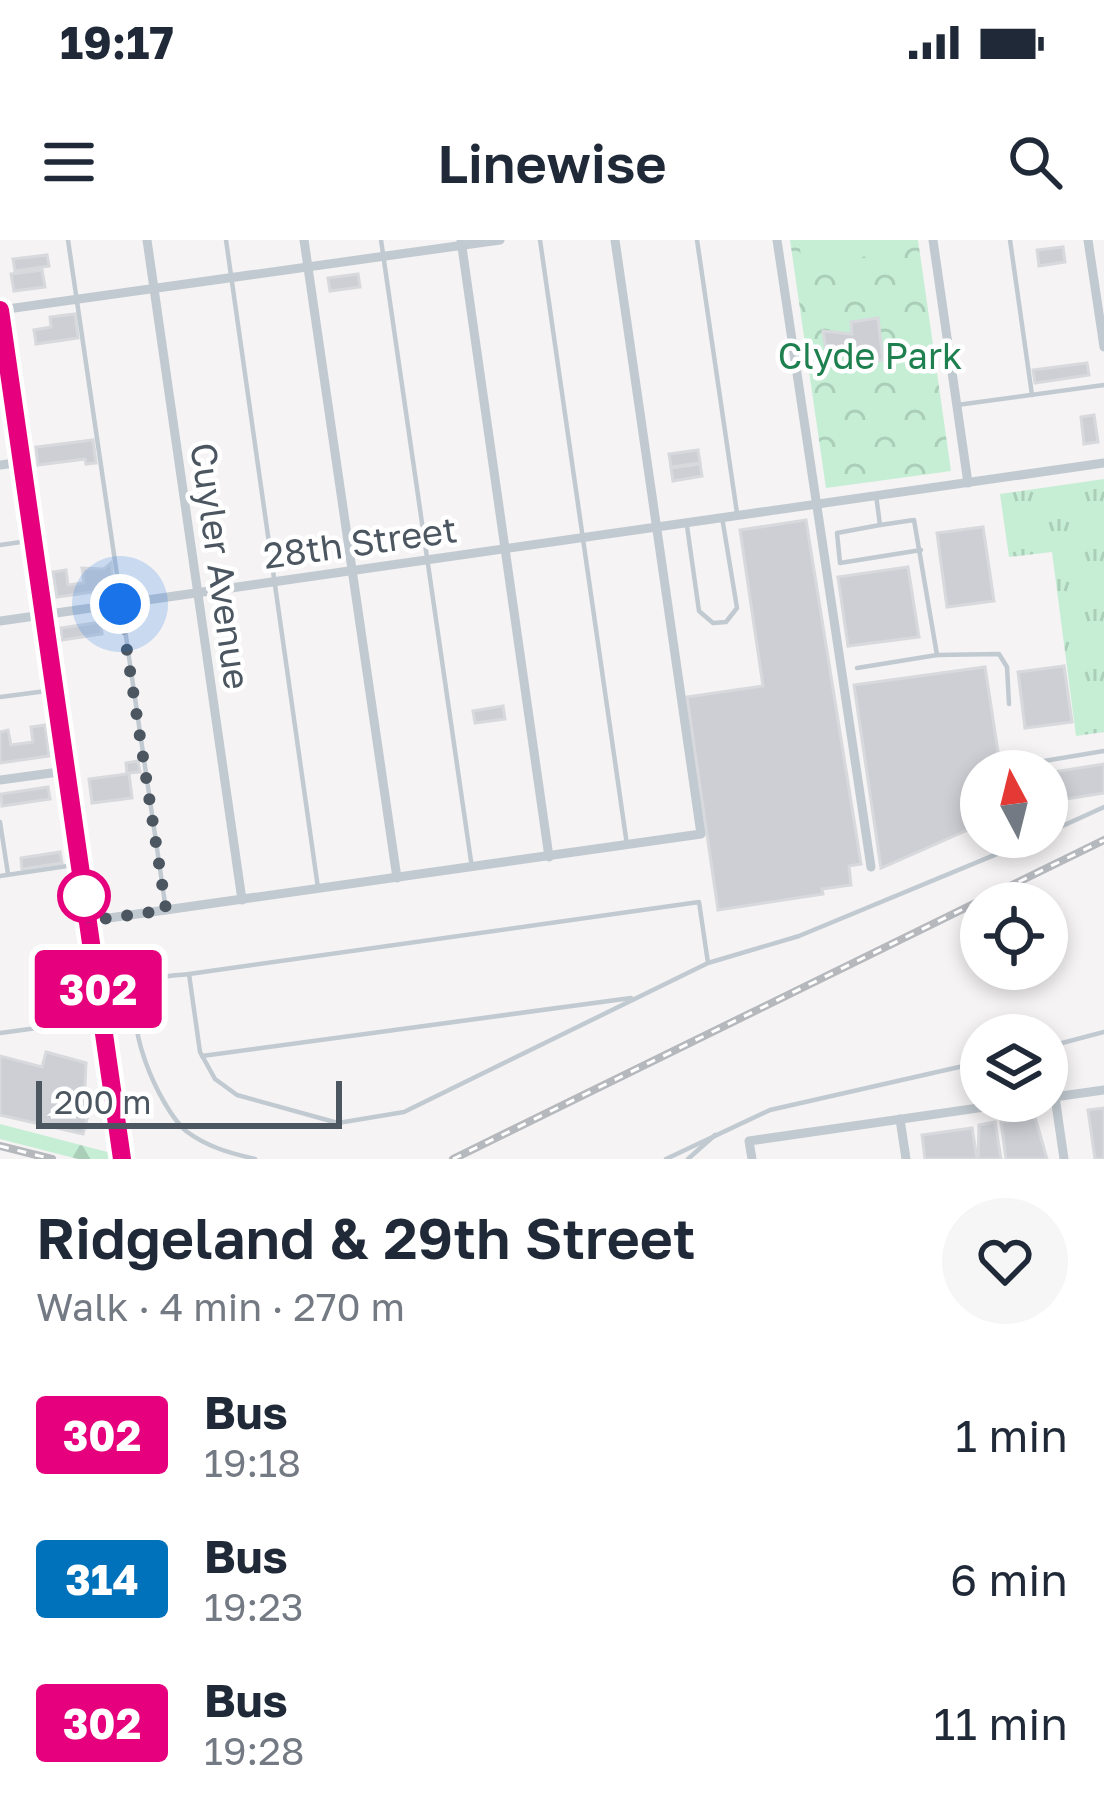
<!DOCTYPE html>
<meta charset="utf-8">
<style>
:root{--surface:#fff;--page:#f6f6f7;--text:#1f2937;--muted:#747a83}
body{margin:0;font-family:"Golos Text",sans-serif;background:var(--page);color:var(--text);height:100vh;display:flex;flex-direction:column;font-size:45px;white-space:nowrap}
*{box-sizing:border-box;margin:0}
p{font-size:39px;color:var(--muted)}
.icon{flex:none;width:66px;height:66px;fill:none;stroke:currentColor;stroke-width:2;stroke-linecap:round;stroke-linejoin:round}
.map{position:relative;height:919px;overflow:hidden}
.details{display:flex;flex-direction:column;background:var(--surface);flex:1}
.details>*{flex:none}
.badge{padding:0 24px;border-radius:9px;font-size:42px;line-height:78px}
.needle{width:78px;rotate:353deg}
.buttons{position:absolute;left:960px;top:510px;display:grid;gap:24px}
.buttons a{display:grid;place-items:center;width:108px;height:108px;border-radius:50%;background:var(--surface);box-shadow:0 6px 18px #0003;font-size:60px}
.scale{position:absolute;left:36px;bottom:30px;width:306px;box-sizing:border-box;padding-left:12px;border:6px solid #4b5660;border-top:0;font-size:33px;line-height:42px;white-space:nowrap;color:#4b5660;-webkit-text-stroke:9px #fff;paint-order:stroke}
.you{position:absolute;width:60px;height:60px;margin:-30px;border:9px solid #fff;border-radius:50%;background:#1a73e8;box-shadow:0 0 0 18px #1a73e833}
.map>.badge{position:absolute;translate:-50% -50%;box-shadow:0 0 0 6px #fff}
.round{display:grid;place-items:center;flex:none;width:126px;height:126px;border-radius:63px;background:var(--page)}
.summary{display:flex;align-items:center;justify-content:space-between;height:204px;padding:0 36px}
h1{font-size:57px;font-weight:600;line-height:90px}
ul{padding:0;list-style:none}
li{display:flex;align-items:center;gap:36px;height:144px;padding:0 36px}
li div{flex:1}
li b{display:block;font-size:45px}
li em{font-style:normal}
li .badge{min-width:132px;font-weight:700;text-align:center}
.status{display:flex;justify-content:space-between;align-items:center;height:84px;padding:0 60px;background:var(--surface);direction:ltr}
.status svg{height:33px;fill:currentColor}
header{display:flex;justify-content:space-between;align-items:center;height:156px;padding:0 36px;background:var(--surface);font-size:54px;font-weight:600}
.map>svg:first-child{display:block}
</style>
<div class="status"><b>19:17</b><svg viewBox="0 0 49 12"><path d="M0 12V9h3v3zM5 12V6h3v6zM10 12V3h3v9zM15 12V0h3v12zM26 1h20v11H26zM47 4h2v5h-2z"/></svg></div>
<header><svg class="icon" aria-label="menu" viewBox="0 0 24 24"><path d="M4 6h16M4 12h16M4 18h16"/></svg>Linewise<svg class="icon" aria-label="search" viewBox="0 0 24 24"><circle cx="10" cy="10" r="6"/><path d="M15 15l6 6"/></svg></header>
<div class="map">
<svg width="1104" height="919" viewBox="0 0 1104 919">
<defs>
<pattern id="grass-tufts" width="24" height="20" patternUnits="userSpaceOnUse" patternTransform="scale(3)"><rect width="24" height="20" fill="#c5eed5"/><path d="M3 7l-1-3M5 7V3M7 7l1-3M15 17l-1-3M17 17v-4M19 17l1-3" fill="none" stroke="#abceb9"/></pattern>
<pattern id="forest-firs" width="22" height="20" patternUnits="userSpaceOnUse" patternTransform="scale(3)"><rect width="22" height="20" fill="#c5eed5"/><path d="M5 1l3.5 6h-7zM16 11l3.5 6h-7z" fill="#abceb9"/></pattern>
<pattern id="park-crowns" width="20" height="18" patternUnits="userSpaceOnUse" patternTransform="scale(3)"><rect width="20" height="18" fill="#c5eed5"/><path d="M2 6a3 3 0 1 1 6 0M12 15a3 3 0 1 1 6 0" fill="none" stroke="#abceb9"/></pattern>
</defs>
<rect width="100%" height="100%" fill="#f5f3f3"/>
<!-- grass -->
<path fill="url(#grass-tufts)" d="M1104 239V492L1076 496 1052 312 1009 317 1000 254Z"/>
<!-- forest -->
<path fill="url(#forest-firs)" d="M0 884 115 914V919H78L0 899Z"/>
<!-- park -->
<path fill="url(#park-crowns)" d="M790 0H918L951 231 826 248Z"/>
<!-- pitch -->
<path fill="#c5eed5" d="M799 0H896L897 12 802 25Z"/>
<!-- building -->
<g fill="#cdcfd5" stroke="#d7d9dd" stroke-width="3">
<path d="M1063 7 1065 22 1039 26 1037 10Z"/>
<path d="M47 15 49 26 15 31 13 19Z"/>
<path d="M42 30 45 47 14 51 11 34Z"/>
<path d="M358 34 360 47 330 51 328 38Z"/>
<path d="M75 74 78 98 36 104 34 90 51 87 50 77Z"/>
<path d="M878 78 883 120 856 124 855 112 827 116 823 91 852 94 851 82Z"/>
<path d="M1087 123 1089 135 1035 143 1033 130Z"/>
<path d="M1094 175 1098 202 1084 204 1081 177Z"/>
<path d="M93 200 96 223 86 224 85 219 38 225 36 207Z"/>
<path d="M698 210 700 223 671 227 669 214Z"/>
<path d="M700 224 702 236 673 241 671 228Z"/>
<path d="M806 280 861 624 849 626 851 645 822 649 823 654 718 670 687 457 763 446 740 290Z"/>
<path d="M983 287 994 361 947 367 937 293Z"/>
<path d="M111 323 114 349 57 357 53 332 66 330 68 345 84 343 82 328 104 329Z"/>
<path d="M908 327 919 397 848 406 838 337Z"/>
<path d="M101 382 102 394 62 400 61 388Z"/>
<path d="M1064 426 1072 482 1025 488 1018 432Z"/>
<path d="M985 427 1001 531H981V584L881 628 854 445Z"/>
<path d="M503 466 505 479 475 483 473 471Z"/>
<path d="M45 485 49 516 0 523V492L8 490 11 505 33 502 31 487Z"/>
<path d="M138 521 140 532 129 533 132 558 92 563 89 539 127 534 126 523Z"/>
<path d="M1104 524V553L1047 562V533Z"/>
<path d="M48 547 50 559 2 566 1 554Z"/>
<path d="M60 612 62 623 22 629 21 618Z"/>
<path d="M46 812 86 823 84 866 90 867 83 894 0 875V816L42 827Z"/>
<path d="M1104 868V919H1095L1088 870Z"/>
<path d="M1035 877 1047 919H1006L1001 882Z"/>
<path d="M995 882 1001 919H978L979 885Z"/>
<path d="M972 888 977 919H925L922 895Z"/>
</g>
<g fill="none" stroke-linecap="round" stroke-linejoin="round">
<!-- lane -->
<g stroke="#c2cad1" stroke-width="4.5">
<path d="M68 0 166 670"/>
<path d="M226 0 318 648"/>
<path d="M381 0 472 628"/>
<path d="M540 0 627 605"/>
<path d="M697 0 737 273"/>
<path d="M1010 0 1032 155"/>
<path d="M957 165 1104 145"/>
<path d="M876 255 880 285 837 293 840 323 921 310"/>
<path d="M687 286 699 371 713 383 726 382 737 368 722 277"/>
<path d="M0 305 28 301"/>
<path d="M937 415 999 414 1007 427 1009 464"/>
<path d="M857 428 937 415 914 280 880 285"/>
<path d="M0 457 54 450"/>
<path d="M1021 531 1020 525 1104 511"/>
<path d="M0 582 8 634"/>
<path d="M1047 593 1104 567"/>
<path d="M0 636 74 625"/>
<path d="M708 723 699 662 189 734 200 812 215 839 237 855 338 883 404 872 708 723 799 696 1038 597"/>
<path d="M189 734C175 736 154 735 144 746 117 774 160 869 186 891 207 907 230 913 255 919"/>
<path d="M0 793 96 780"/>
<path d="M1047 807 1104 792"/>
<path d="M202 816 631 758"/>
<path d="M666 919 770 870 981 822"/>
<path d="M688 919 715 895"/>
</g>
<!-- street -->
<g stroke="#c2cad1" stroke-width="9">
<path d="M147 0 242 660"/>
<path d="M304 0 397 638"/>
<path d="M461 0 549 617"/>
<path d="M777 0 871 627"/>
<path d="M933 0 968 243"/>
<path d="M1088 0 1104 107"/>
<path d="M0 70 500 0"/>
<path d="M0 225 22 222"/>
<path d="M0 381 1104 223"/>
<path d="M0 540 66 531"/>
<path d="M88 681 701 594 615 0"/>
<path d="M1055 857 1064 919"/>
<path d="M1047 858 1104 850"/>
<path d="M900 879 906 919"/>
<path d="M752 919 749 901 1027 861"/>
</g>
<!-- secondary -->
<path stroke="#c2cbd5" stroke-width="14" d="M0 70 122 919"/>
<defs>
<g id="rail">
<path d="M0 906 52 919"/>
<path d="M453 919 1104 600"/>
</g>
</defs>
<!-- rail casing -->
<use href="#rail" stroke="#b5b8bc" stroke-width="8"/>
<!-- rail -->
<use href="#rail" stroke="#fff" stroke-width="3" stroke-dasharray="9" stroke-linecap="butt"/>
</g>
<g fill="none" stroke-linecap="round" stroke-linejoin="round">
<defs>
<path id="line" d="M0 70 122 919"/>
</defs>
<!-- line casing -->
<use href="#line" stroke="#fff" stroke-width="27"/>
<!-- line -->
<use href="#line" stroke="#e6007e" stroke-width="18"/>
<!-- walk -->
<path stroke="#4b5660" stroke-width="12" stroke-dasharray="0 21.6" d="M84 656 88 681 166 670 120 364"/>
</g>
<!-- markers -->
<circle fill="#fff" stroke="#e6007e" stroke-width="6" cx="84" cy="656" r="24"/>
<g text-anchor="middle" dominant-baseline="central" stroke-width="9" stroke-linejoin="round" paint-order="stroke">
<!-- park labels -->
<g font-size="36" fill="#1d804e" stroke="#fff">
<text x="870" y="115">Clyde Park</text>
</g>
<!-- street labels -->
<g font-size="36" fill="#4b5660" stroke="#fff">
<text transform="translate(360 302) rotate(-8)">28th Street</text>
<text transform="translate(221 326) rotate(82)">Cuyler Avenue</text>
</g>
</g>
</svg>
<div class="buttons">
<a><svg class="needle" viewBox="-14 -14 28 28"><path d="M0-13l5 13h-10z" fill="#e53935"/><path d="M0 13l5-13h-10z" fill="#747a83"/></svg></a>
<a><svg class="icon" aria-label="locate" viewBox="0 0 24 24"><circle cx="12" cy="12" r="6"/><path d="M12 2v4M12 18v4M2 12h4M18 12h4"/></svg></a>
<a><svg class="icon" aria-label="layers" viewBox="0 0 24 24"><path d="M12 4l9 5-9 5-9-5zM3 14l9 5 9-5"/></svg></a>
</div>
<div class="scale">200 m</div>
<div class="you" style="left:120px;top:364px"></div>
<b class="badge" style="left:98px;top:749px;background:#e6007e;color:#fff">302</b>
</div>
<section class="details">
<div class="summary"><div><h1>Ridgeland &amp; 29th Street</h1><p>Walk · 4 min · 270 m</p></div><a class="round"><svg class="icon" aria-label="heart" viewBox="0 0 24 24"><path d="M12 20l-8-8c-3-5 5-10 8-4 3-6 11-1 8 4z"/></svg></a></div>
<ul>
<li><span class="badge" style="background:#e6007e;color:#fff">302</span><div><b>Bus</b><p>19:18</p></div><em>1 min</em></li>
<li><span class="badge" style="background:#0072bc;color:#fff">314</span><div><b>Bus</b><p>19:23</p></div><em>6 min</em></li>
<li><span class="badge" style="background:#e6007e;color:#fff">302</span><div><b>Bus</b><p>19:28</p></div><em>11 min</em></li>
</ul>
</section>
